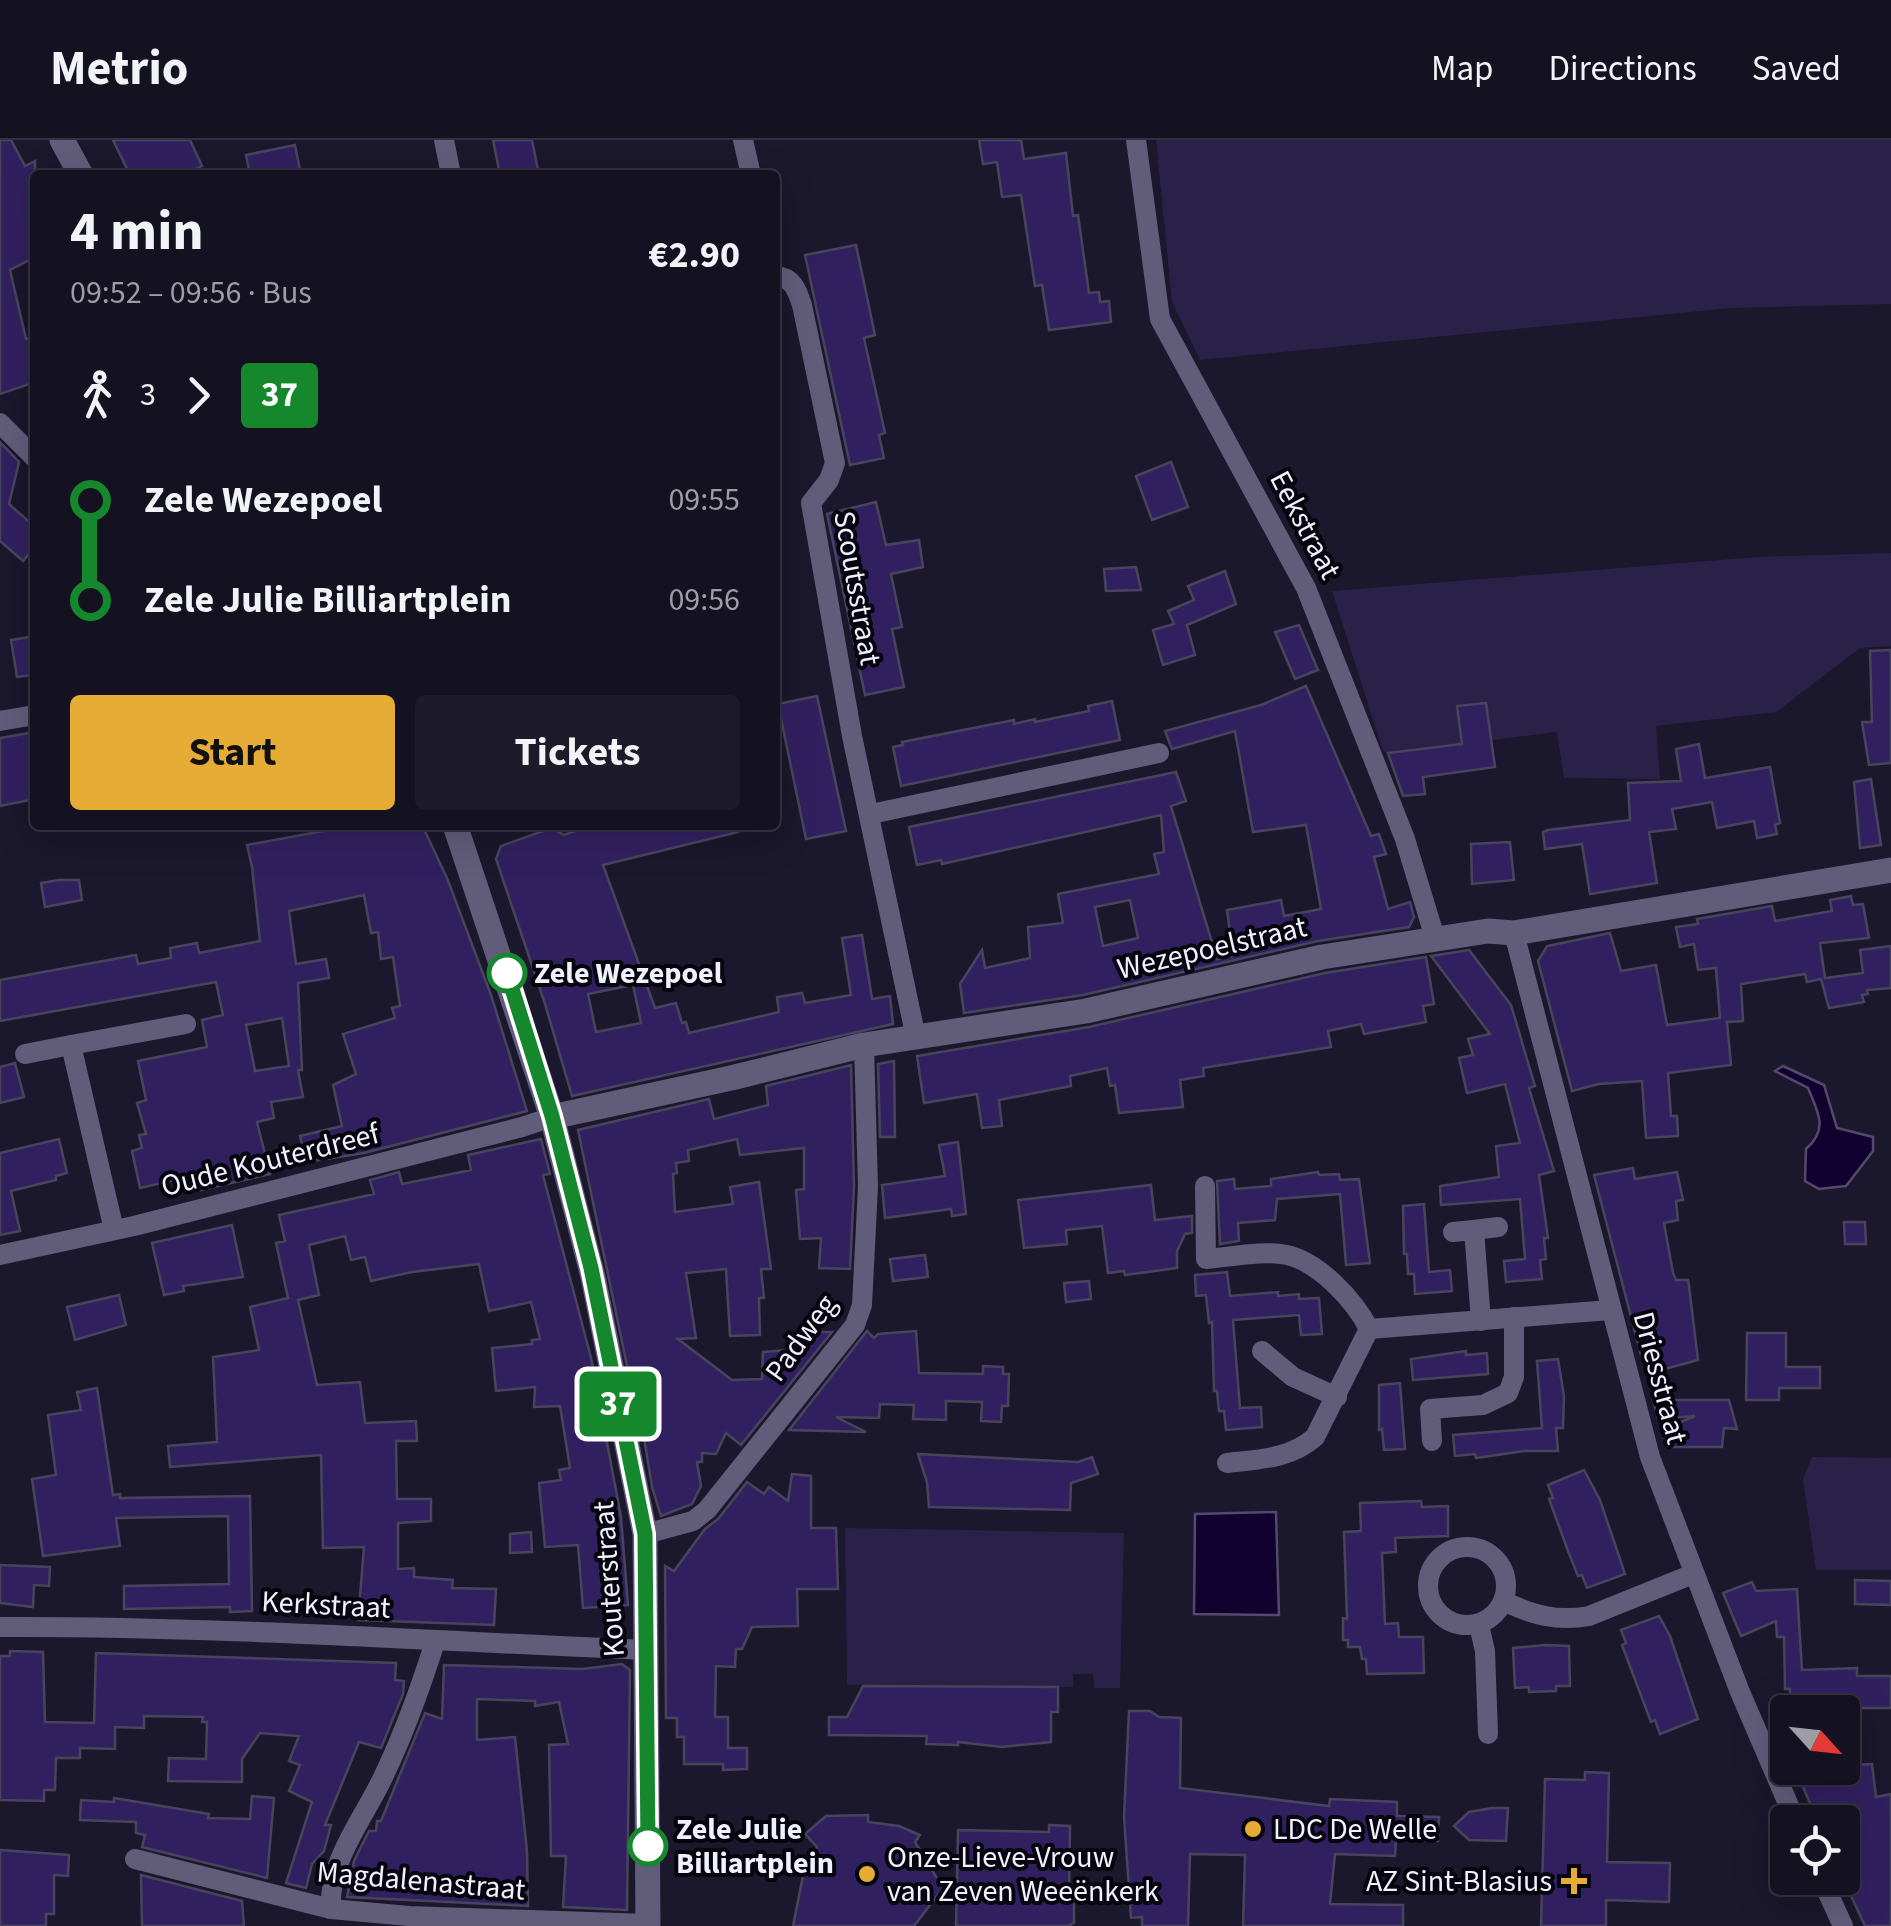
<!DOCTYPE html>
<meta charset="utf-8">
<style>
:root{--surface:#141121;--page:#1d1a2a;--text:#f1f3f6;--muted:#9d9da5;--line:#33313f;--accent:#e6ac36}
body{margin:0;font-family:"Source Sans 3",sans-serif;background:var(--page);color:var(--text);height:100vh;display:flex;flex-direction:column;font-size:38px;white-space:nowrap}
*{box-sizing:border-box;margin:0}
p{font-size:32px;color:var(--muted)}
.icon{flex:none;width:55px;height:55px;fill:none;stroke:currentColor;stroke-width:2;stroke-linecap:round;stroke-linejoin:round}
.map{position:relative;flex:1;overflow:hidden}
.drawer{position:absolute;left:30px;top:30px;width:750px;height:660px;display:flex;flex-direction:column;background:var(--surface);border-radius:10px;box-shadow:0 10px 40px #0002,0 0 0 2px var(--line)}
.drawer>*{flex:none}
.badge{padding:0 20px;border-radius:8px;font-size:35px;line-height:65px}
.needle{width:65px;rotate:117deg}
.buttons{position:absolute;left:1770px;top:1555px;display:grid;gap:20px}
.buttons a{display:grid;place-items:center;width:90px;height:90px;border-radius:10px;background:var(--surface);box-shadow:0 10px 40px #0002,0 0 0 2px var(--line);font-size:50px}
.map>.badge{position:absolute;translate:-50% -50%;box-shadow:0 0 0 5px #fff}
.legs{display:flex;align-items:center;gap:15px;height:110px;padding:0 40px;font-size:32px}
.legs p{margin-inline-start:auto}
.headline{display:flex;align-items:center;justify-content:space-between;height:170px;padding:0 40px}
h1{font-size:55px;font-weight:700;line-height:75px}
.action{display:flex;gap:20px;margin-top:auto;padding:20px 40px}
.action a{flex:1;height:115px;border-radius:10px;background:var(--accent);color:#111;font-size:40px;font-weight:700;line-height:115px;text-align:center}
.action a+a{background:var(--page);color:var(--text)}
ul{padding:0 40px;list-style:none}
li{display:flex;align-items:center;gap:35px;height:100px;font-size:38px}
li i{display:grid;place-items:center;width:15px;height:100%;margin:0 12px;background:currentColor}
li i::after{content:'';width:25px;height:25px;margin:-12px;border:8px solid;border-radius:50%;background:var(--surface)}
li p{margin-inline-start:auto}
li:first-child i{background:linear-gradient(#0000 50%,currentColor 0)}
li:last-child i{background:linear-gradient(currentColor 50%,#0000 0)}
header{display:flex;align-items:center;gap:60px;box-sizing:border-box;height:140px;padding:0 50px;background:var(--surface);border-bottom:2px solid var(--line)}
header strong{font-size:48px}
nav{display:flex;gap:55px;margin-inline-start:auto;font-size:35px}
.map>svg:first-child{display:block}
</style>
<header>
<strong>Metrio</strong>
<nav><a>Map</a><a>Directions</a><a>Saved</a></nav>
</header>
<div class="map">
<svg width="1891" height="1786" viewBox="0 0 1891 1786">
<rect width="100%" height="100%" fill="#1b172c"/>
<!-- green -->
<g fill="#2a2148">
<path d="M1156 0H1891V164L1731 168 1200 220 1172 162Z"/>
<path d="M1891 413V506L1860 508 1776 572 1656 586 1660 639 1564 638 1557 592 1492 600 1485 563 1457 567 1462 604 1388 613 1383 611 1332 451 1757 417Z"/>
<path d="M1812 1317 1891 1318V1430H1816L1803 1339Z"/>
<path d="M845 1388 1124 1393 1120 1548H1094L1093 1534H1073V1547L847 1545Z"/>
</g>
<!-- water -->
<g fill="#10012e" stroke="#54496d" stroke-width="2.5">
<path d="M1783 926 1824 945 1837 988 1873 997V1011L1846 1046 1819 1049 1805 1041 1806 1009C1829 989 1818 972 1808 948L1775 931Z"/>
<path d="M1276 1372 1279 1475 1194 1474 1195 1374Z"/>
</g>
<!-- building -->
<g fill="#31205f" stroke="#48445c" stroke-width="2.5" fill-rule="evenodd">
<path d="M0 0H11L25 26 35 21V117L10 130 26 199 35 196V242L0 254Z"/>
<path d="M113 0H190L202 26 184 35H130Z"/>
<path d="M493 0H532L539 35H500Z"/>
<path d="M979 0H1021L1024 19 1066 13 1073 76 1078 75 1089 153 1099 152 1100 162 1109 161 1111 182 1049 190 1042 145 1035 146 1021 55 1002 57 997 22 983 24Z"/>
<path d="M295 5 301 35H250L246 15Z"/>
<path d="M856 105 875 195 864 198 885 293 879 295 884 318 850 325 805 115Z"/>
<path d="M0 302 19 322 9 364 35 387V407L23 421 0 401Z"/>
<path d="M1171 322 1188 367 1152 380 1136 336Z"/>
<path d="M876 362 886 405 919 400 923 427 891 434 902 487 892 489 904 547 865 555 827 374Z"/>
<path d="M1136 427 1141 450 1106 451 1104 429Z"/>
<path d="M1225 431 1236 464 1187 485 1195 515 1163 525 1153 490 1174 484 1168 471 1194 460 1188 446Z"/>
<path d="M1299 485 1318 530 1295 539 1275 492Z"/>
<path d="M35 496V535L17 537 11 500Z"/>
<path d="M1891 510V623L1869 625 1862 582H1872L1870 511Z"/>
<path d="M1306 546 1371 696 1379 694 1386 714 1374 717 1388 769 1410 762 1414 777 1409 787 1318 801 1083 855 964 873 960 844 982 810 985 828 1030 818 1028 787 1063 783 1058 754 1159 734 1154 714 1164 712 1161 675 942 724 941 720 917 725 909 687 1176 632 1186 661 1171 666 1217 819 1233 816 1227 770 1281 760 1284 776 1321 769 1306 685 1253 692 1235 591 1172 609 1165 591 1261 565ZM1130 760 1138 798 1103 806 1095 767Z"/>
<path d="M817 556 846 691 806 699 778 564Z"/>
<path d="M1112 561 1120 600 901 646 893 607 903 605 902 602 1014 580V584L1035 579V582L1089 571 1088 566Z"/>
<path d="M1486 563 1495 627 1423 637 1425 654 1403 656 1388 613 1462 604 1457 566Z"/>
<path d="M35 592V659L0 666V598Z"/>
<path d="M1699 604 1705 638 1770 627 1780 683 1775 685 1777 694 1757 698 1754 681 1717 688 1712 662 1672 669 1676 689 1649 692 1657 743 1590 754 1582 704 1545 709 1543 692 1548 690 1630 680 1628 643 1681 641 1676 609Z"/>
<path d="M1871 639 1881 705 1860 708 1854 642Z"/>
<path d="M356 685H422L447 738 491 855 527 971 364 1013 306 1022 300 996 342 986 333 945 356 934 343 894 395 878 392 868 400 866 393 817 381 819 378 792 371 793 364 755 289 771 296 824 326 819 329 838 298 843 302 930H298L303 957 271 962 274 978 257 982 270 1034 188 1053 184 1038 140 1048 132 1011 142 1008 139 995 146 994 137 963 146 960 138 921 207 907 202 880 223 875 216 842 0 881V840L136 815 138 824 171 818 170 808 197 803 199 813 260 801 252 727 247 705ZM282 878 289 926 255 931 246 885Z"/>
<path d="M591 685H737L738 692 603 725 655 868 676 863 682 883 686 882 689 893 779 872 777 857 802 853 805 863 851 855 842 798 862 795 872 859 890 856 893 884 572 956 545 864 496 719 501 706 551 688 564 695ZM633 845 641 883 596 892 588 854Z"/>
<path d="M1510 702 1514 740 1472 744 1471 704Z"/>
<path d="M59 740H79L82 760 45 767 41 743Z"/>
<path d="M1851 756 1853 765 1863 764 1869 798 1820 803 1825 838 1863 833 1860 810 1891 806V848L1867 850 1868 854 1862 855 1864 862 1829 868 1821 839 1807 842 1805 834 1741 844 1743 881 1727 882 1731 925 1668 933 1671 976H1677L1678 996 1646 998 1642 941 1599 944 1572 951 1538 821 1547 806 1610 793 1621 831 1656 825 1667 885 1720 878 1716 828 1698 830 1694 804 1680 807 1676 787 1698 784 1697 779 1772 766 1775 781 1832 771 1830 760Z"/>
<path d="M1469 810 1511 865 1535 946 1529 948 1554 1031 1539 1035 1548 1098H1544L1546 1119 1540 1120 1542 1139 1506 1142 1504 1121 1525 1119 1520 1059 1441 1065 1440 1046 1499 1037 1496 1006 1520 1003 1505 944 1467 953 1459 918 1473 915 1468 899 1490 894 1431 816Z"/>
<path d="M1426 817 1434 864 1423 866 1426 882 1364 894 1361 884 1328 891 1331 907 1203 928 1204 936 1180 940 1183 967 1119 973 1115 945 1110 946 1107 928 1070 936 1071 946 999 960 1002 986 982 988 977 954 924 963 917 916 1089 887 1325 833Z"/>
<path d="M894 921 895 997H880L878 924Z"/>
<path d="M15 923 24 957 0 963V927Z"/>
<path d="M851 925 854 1047 850 1129 819 1128 821 1098 800 1099 796 1050 804 1049V1008L740 1015 737 999 688 1010 689 1021 676 1023 677 1033 673 1034 675 1072 733 1064 730 1047 759 1042 771 1129H761L764 1158H759L760 1195 730 1196 726 1129 686 1133 696 1198 678 1199 732 1240 762 1239 763 1212 802 1209V1202H808V1192H832L741 1305 726 1293 716 1314 702 1313V1322H697L701 1346 692 1364 661 1376 652 1347 640 1273 637 1274 578 990 709 959 714 979 768 965 766 946Z"/>
<path d="M59 999 67 1033 56 1036V1040L11 1051 20 1091 0 1095V1013Z"/>
<path d="M541 999 550 1034 543 1035 591 1218 621 1377 628 1465 583 1468 578 1405 545 1407 539 1343 561 1340 559 1330 570 1328 560 1266 534 1267 535 1247 496 1251 492 1208 532 1204V1200L540 1199 531 1162 489 1171 479 1124 412 1132 371 1141 365 1117 351 1120 345 1096 309 1105 319 1155 298 1160 317 1245 360 1242 365 1283 416 1281 417 1301H396L397 1359H431V1381L398 1383V1429L414 1428V1437L453 1440 452 1448 496 1449 494 1485 358 1480 364 1407 323 1408 321 1315 170 1327 168 1306 217 1302 213 1217 259 1210 250 1167 288 1158 276 1103 285 1101 279 1075 374 1054 370 1040 399 1032 402 1044 471 1030 468 1015Z"/>
<path d="M958 1002 966 1074 952 1076 951 1069 885 1078 882 1045 945 1036 939 1005Z"/>
<path d="M1633 1028 1635 1039 1677 1032 1683 1060 1676 1061 1678 1080 1664 1083 1673 1133 1676 1140H1688L1689 1146 1698 1220 1654 1232 1650 1217 1642 1219 1594 1035Z"/>
<path d="M1318 1032 1319 1035 1339 1034 1340 1040 1359 1039 1370 1123 1346 1125 1340 1054 1277 1059 1275 1080 1238 1083 1239 1101 1220 1104 1217 1041 1234 1039 1235 1049 1271 1046V1039Z"/>
<path d="M1151 1045 1155 1080 1192 1076V1093L1185 1094 1177 1111V1128L1125 1135 1124 1131 1108 1133 1102 1086 1066 1090 1067 1104 1024 1108 1018 1060Z"/>
<path d="M1424 1064 1429 1132 1450 1130 1452 1151 1415 1154 1414 1134H1408L1407 1114H1404L1403 1066Z"/>
<path d="M1844 1082H1865L1866 1104H1845Z"/>
<path d="M232 1085 243 1137 183 1146 184 1151 164 1155 152 1103Z"/>
<path d="M925 1115 928 1137 893 1141 890 1119Z"/>
<path d="M1227 1132 1230 1156 1278 1152V1156L1299 1154V1159L1319 1158 1322 1194 1301 1195 1299 1175 1233 1180 1240 1268 1261 1267 1262 1287 1226 1290 1224 1271H1219L1217 1251H1214L1212 1182 1209 1183 1206 1155 1196 1156 1195 1135Z"/>
<path d="M1089 1141 1091 1159 1066 1162 1064 1143Z"/>
<path d="M119 1155 126 1185 75 1200 67 1167Z"/>
<path d="M867 1191 874 1198 878 1194 916 1191 919 1233 983 1234V1226L1003 1227V1234H1009L1008 1266H1002L1001 1282 981 1281 982 1262 946 1261V1280L913 1279 914 1265 880 1264 879 1278 836 1277 866 1292 789 1290Z"/>
<path d="M1747 1193H1786V1227H1820V1248H1779V1260H1746Z"/>
<path d="M1466 1211V1215L1487 1213 1488 1234 1413 1240 1411 1219Z"/>
<path d="M1558 1219 1564 1256 1563 1288H1556L1558 1311H1524L1476 1318 1475 1314 1455 1316 1453 1295 1542 1288 1537 1221Z"/>
<path d="M1400 1243 1405 1309 1384 1310 1382 1289 1379 1290V1245Z"/>
<path d="M97 1248 113 1355 120 1354V1358L250 1356 252 1471 230 1472V1467L124 1469V1446L229 1444 228 1376 116 1378 120 1406 43 1416 32 1339 56 1335 48 1275 81 1270 77 1252Z"/>
<path d="M1653 1260H1729L1737 1289 1724 1288 1722 1307H1666L1662 1290 1695 1276 1658 1279Z"/>
<path d="M918 1314 1078 1322 1092 1317 1098 1334 1071 1343 1070 1370 929 1367 927 1342Z"/>
<path d="M1584 1330 1600 1360 1625 1434 1587 1448 1582 1435 1578 1436 1568 1411 1549 1359 1553 1358 1548 1345Z"/>
<path d="M792 1334 811 1336V1388H836L838 1449H797L798 1486 752 1487 742 1509H736L735 1527 716 1526 715 1577H728V1608H747V1629L723 1630V1624H684V1597H677V1578H666L665 1426 674 1431 705 1389 718 1379 747 1342 764 1354 769 1347 788 1361Z"/>
<path d="M1421 1361 1422 1367 1448 1366V1396L1395 1398 1396 1412 1382 1413 1385 1484 1398 1483 1399 1497H1423L1424 1533 1367 1534 1366 1519H1362L1360 1507H1348V1500H1343V1478L1347 1479 1344 1392 1361 1391 1360 1363Z"/>
<path d="M531 1392 532 1412 510 1413V1394Z"/>
<path d="M0 1425 50 1427 49 1446 34 1445 33 1467 0 1463Z"/>
<path d="M1855 1440 1891 1441V1465L1855 1464Z"/>
<path d="M1752 1442 1756 1451 1797 1449 1802 1530 1857 1528V1536H1891V1568H1858V1572H1840V1564L1790 1566V1549H1785L1784 1497H1777L1776 1481 1741 1496 1723 1453Z"/>
<path d="M1659 1476 1670 1496 1698 1579 1660 1594 1655 1580 1651 1582 1622 1505 1626 1503 1621 1490Z"/>
<path d="M1546 1505 1569 1506 1570 1546H1556V1551L1529 1552V1547L1515 1548 1513 1508Z"/>
<path d="M10 1511 43 1512 45 1582 94 1583 96 1513 396 1523 395 1540 404 1541 403 1554 381 1608 359 1602 325 1685H331L324 1711 312 1724 306 1748 286 1743 312 1662 289 1651 300 1625 289 1621 299 1596 260 1593 242 1619V1642L168 1641 169 1618 206 1619 207 1582H202L203 1577 144 1576V1588L115 1587V1609L80 1608V1618H56L55 1650H44V1661L0 1660V1516H10Z"/>
<path d="M622 1524 630 1530 627 1770 563 1767 566 1716H551L549 1605 568 1604 559 1562 535 1566V1561L477 1559V1600L515 1597 527 1711 528 1766 347 1757 354 1721 369 1691H376L377 1681H381L425 1573 442 1579 444 1525 582 1529Z"/>
<path d="M863 1546 1058 1547V1572H1051V1602L1002 1607 958 1602V1605L926 1604 927 1596 829 1595V1577H847Z"/>
<path d="M1129 1571H1150L1159 1577 1181 1578 1180 1648 1329 1666 1330 1659 1397 1662V1676L1439 1677 1438 1701 1396 1699 1395 1716 1335 1714 1330 1764 1403 1765V1786H1243L1245 1715 1190 1714 1188 1786H1142V1777L1131 1778 1124 1677Z"/>
<path d="M1872 1624 1876 1657 1891 1654V1786H1865L1842 1736V1682H1818L1795 1628Z"/>
<path d="M1585 1632 1609 1633 1607 1722 1670 1723 1669 1762 1606 1760V1786H1541L1545 1639 1585 1640Z"/>
<path d="M252 1656 274 1658 267 1738 142 1707 145 1695 136 1693V1682L80 1680 81 1660 114 1662V1658L209 1674 208 1678 250 1679Z"/>
<path d="M1492 1668H1508L1506 1701 1469 1700 1454 1686 1469 1672Z"/>
<path d="M868 1675V1682L899 1686 920 1695 915 1702 943 1748 914 1786H793L804 1731 817 1707 805 1694 826 1676Z"/>
<path d="M1049 1685 1070 1686 1069 1761H1074V1783L1068 1786H956L958 1690 1049 1692Z"/>
<path d="M0 1710 69 1715 68 1736 54 1735V1774H46V1786H0Z"/>
<path d="M141 1735 242 1761 244 1786H142Z"/>
</g>
<g fill="none" stroke-linecap="round" stroke-linejoin="round">
<!-- minor -->
<g stroke="#605c7a" stroke-width="20">
<path d="M444 0 451 35"/>
<path d="M743 0 751 35"/>
<path d="M1136 0 1160 179 1306 448 1405 699 1435 798"/>
<path d="M775 136C793 137 797 150 802 165L835 323 829 340 811 363 852 596 916 898"/>
<path d="M0 283 35 318"/>
<path d="M0 581 35 575"/>
<path d="M871 674 1159 613"/>
<path d="M1514 793 1650 1317 1740 1552 1796 1682"/>
<path d="M25 914 71 905"/>
<path d="M1205 1046 1206 1119C1231 1117 1263 1110 1287 1115 1319 1122 1355 1161 1369 1189L1315 1297C1290 1319 1260 1319 1227 1323"/>
<path d="M114 1090 71 905 186 884"/>
<path d="M1474 1090 1498 1087"/>
<path d="M1453 1092 1474 1090 1481 1181"/>
<path d="M0 1115 134 1086 522 987 552 977"/>
<path d="M1369 1189 1610 1170"/>
<path d="M1262 1211 1293 1237 1337 1257"/>
<path d="M1432 1301 1430 1269 1483 1265 1508 1253 1514 1237V1177"/>
<path d="M645 1394 693 1381 707 1370 855 1185 862 1165 868 1047 864 905"/>
<circle cx="1467" cy="1446" r="39"/>
<path d="M1503 1461C1533 1475 1557 1482 1589 1476L1693 1434"/>
<path d="M1479 1485 1485 1511 1488 1594"/>
<path d="M0 1487C216 1486 432 1501 648 1510"/>
<path d="M135 1719 331 1769 409 1776 648 1784"/>
<path d="M1821 1738 1843 1786"/>
<path d="M331 1769C328 1719 366 1676 385 1633 405 1591 421 1546 435 1502"/>
</g>
<!-- tertiary -->
<g stroke="#605c7a" stroke-width="25">
<path d="M62 0 81 35"/>
<path d="M455 685 552 977 593 1137 645 1394 648 1786"/>
<path d="M552 977 731 938 864 905 1086 871 1322 817 1488 791 1514 793 1891 730"/>
</g>
</g>
<g fill="none" stroke-linecap="round" stroke-linejoin="round">
<defs>
<path id="line-1" d="M507 833 552 976 591 1128 645 1394 648 1706"/>
</defs>
<!-- line-1 casing -->
<use href="#line-1" stroke="#fff" stroke-width="22"/>
<!-- line-1 -->
<use href="#line-1" stroke="#15882e" stroke-width="15"/>
</g>
<!-- markers -->
<g fill="#fff" stroke="#15882e" stroke-width="5">
<circle cx="507" cy="833" r="18"/>
<circle cx="648" cy="1706" r="18"/>
</g>
<g fill="#e6ac36" stroke="#06050d" stroke-width="4">
<circle cx="1253" cy="1689" r="10"/>
<circle cx="867" cy="1734" r="10"/>
<path d="M1569 1726h10v10h10v10h-10v10h-10v-10h-10v-10h10z"/>
</g>
<g text-anchor="middle" dominant-baseline="central" stroke-width="8" stroke-linejoin="round" paint-order="stroke">
<!-- street labels -->
<g font-size="30" fill="#f1f0ff" stroke="#06050d">
<text transform="translate(1305 385) rotate(62)">Eekstraat</text>
<text transform="translate(857 448) rotate(80)">Scoutsstraat</text>
<text transform="translate(1212 808) rotate(-13)">Wezepoelstraat</text>
<text transform="translate(270 1020) rotate(-14)">Oude Kouterdreef</text>
<text transform="translate(801 1198) rotate(-54)">Padweg</text>
<text transform="translate(1660 1238) rotate(75)">Driesstraat</text>
<text transform="translate(609 1439) rotate(-94)">Kouterstraat</text>
<text transform="translate(326 1465) rotate(3)">Kerkstraat</text>
<text transform="translate(421 1741) rotate(5)">Magdalenastraat</text>
</g>
<!-- stop labels -->
<g font-size="30" font-weight="bold" fill="#f1f0ff" stroke="#06050d" text-anchor="start">
<text x="534" y="833">Zele Wezepoel</text>
<text x="676" y="1689">Zele Julie<tspan x="676" dy="34">Billiartplein</tspan></text>
</g>
<!-- poi labels -->
<g font-size="30" fill="#f1f0ff" stroke="#06050d" text-anchor="start">
<text x="1273" y="1689">LDC De Welle</text>
<text x="887" y="1717">Onze-Lieve-Vrouw<tspan x="887" dy="34">van Zeven Weeënkerk</tspan></text>
<text x="1552" y="1741" text-anchor="end">AZ Sint-Blasius</text>
</g>
</g>
</svg>
<div class="buttons">
<a><svg class="needle" viewBox="-14 -14 28 28"><path d="M0-13l5 13h-10z" fill="#e53935"/><path d="M0 13l5-13h-10z" fill="#9d9da5"/></svg></a>
<a><svg class="icon" aria-label="locate" viewBox="0 0 24 24"><circle cx="12" cy="12" r="6"/><path d="M12 2v4M12 18v4M2 12h4M18 12h4"/></svg></a>
</div>
<b class="badge" style="left:618px;top:1264px;background:#15882e;color:#fff">37</b>
<section class="drawer">
<div class="headline"><div><h1>4 min</h1><p>09:52 – 09:56 · Bus</p></div><b>€2.90</b></div>
<div class="legs"><svg class="icon" aria-label="walk" viewBox="0 0 24 24"><circle cx="13" cy="4" r="2"/><path d="M13 8l-2 6 4 7M11 14l-3 7M7 12l3-4h3l4 4"/></svg>3<svg class="icon" aria-label="forward" viewBox="0 0 24 24"><path d="M9 5l7 7-7 7"/></svg><b class="badge" style="background:#15882e;color:#fff">37</b></div>
<ul>
<li><i style="color:#15882e"></i><b>Zele Wezepoel</b><p>09:55</p></li>
<li><i style="color:#15882e"></i><b>Zele Julie Billiartplein</b><p>09:56</p></li>
</ul>
<div class="action"><a>Start</a><a>Tickets</a></div>
</section>
</div>
